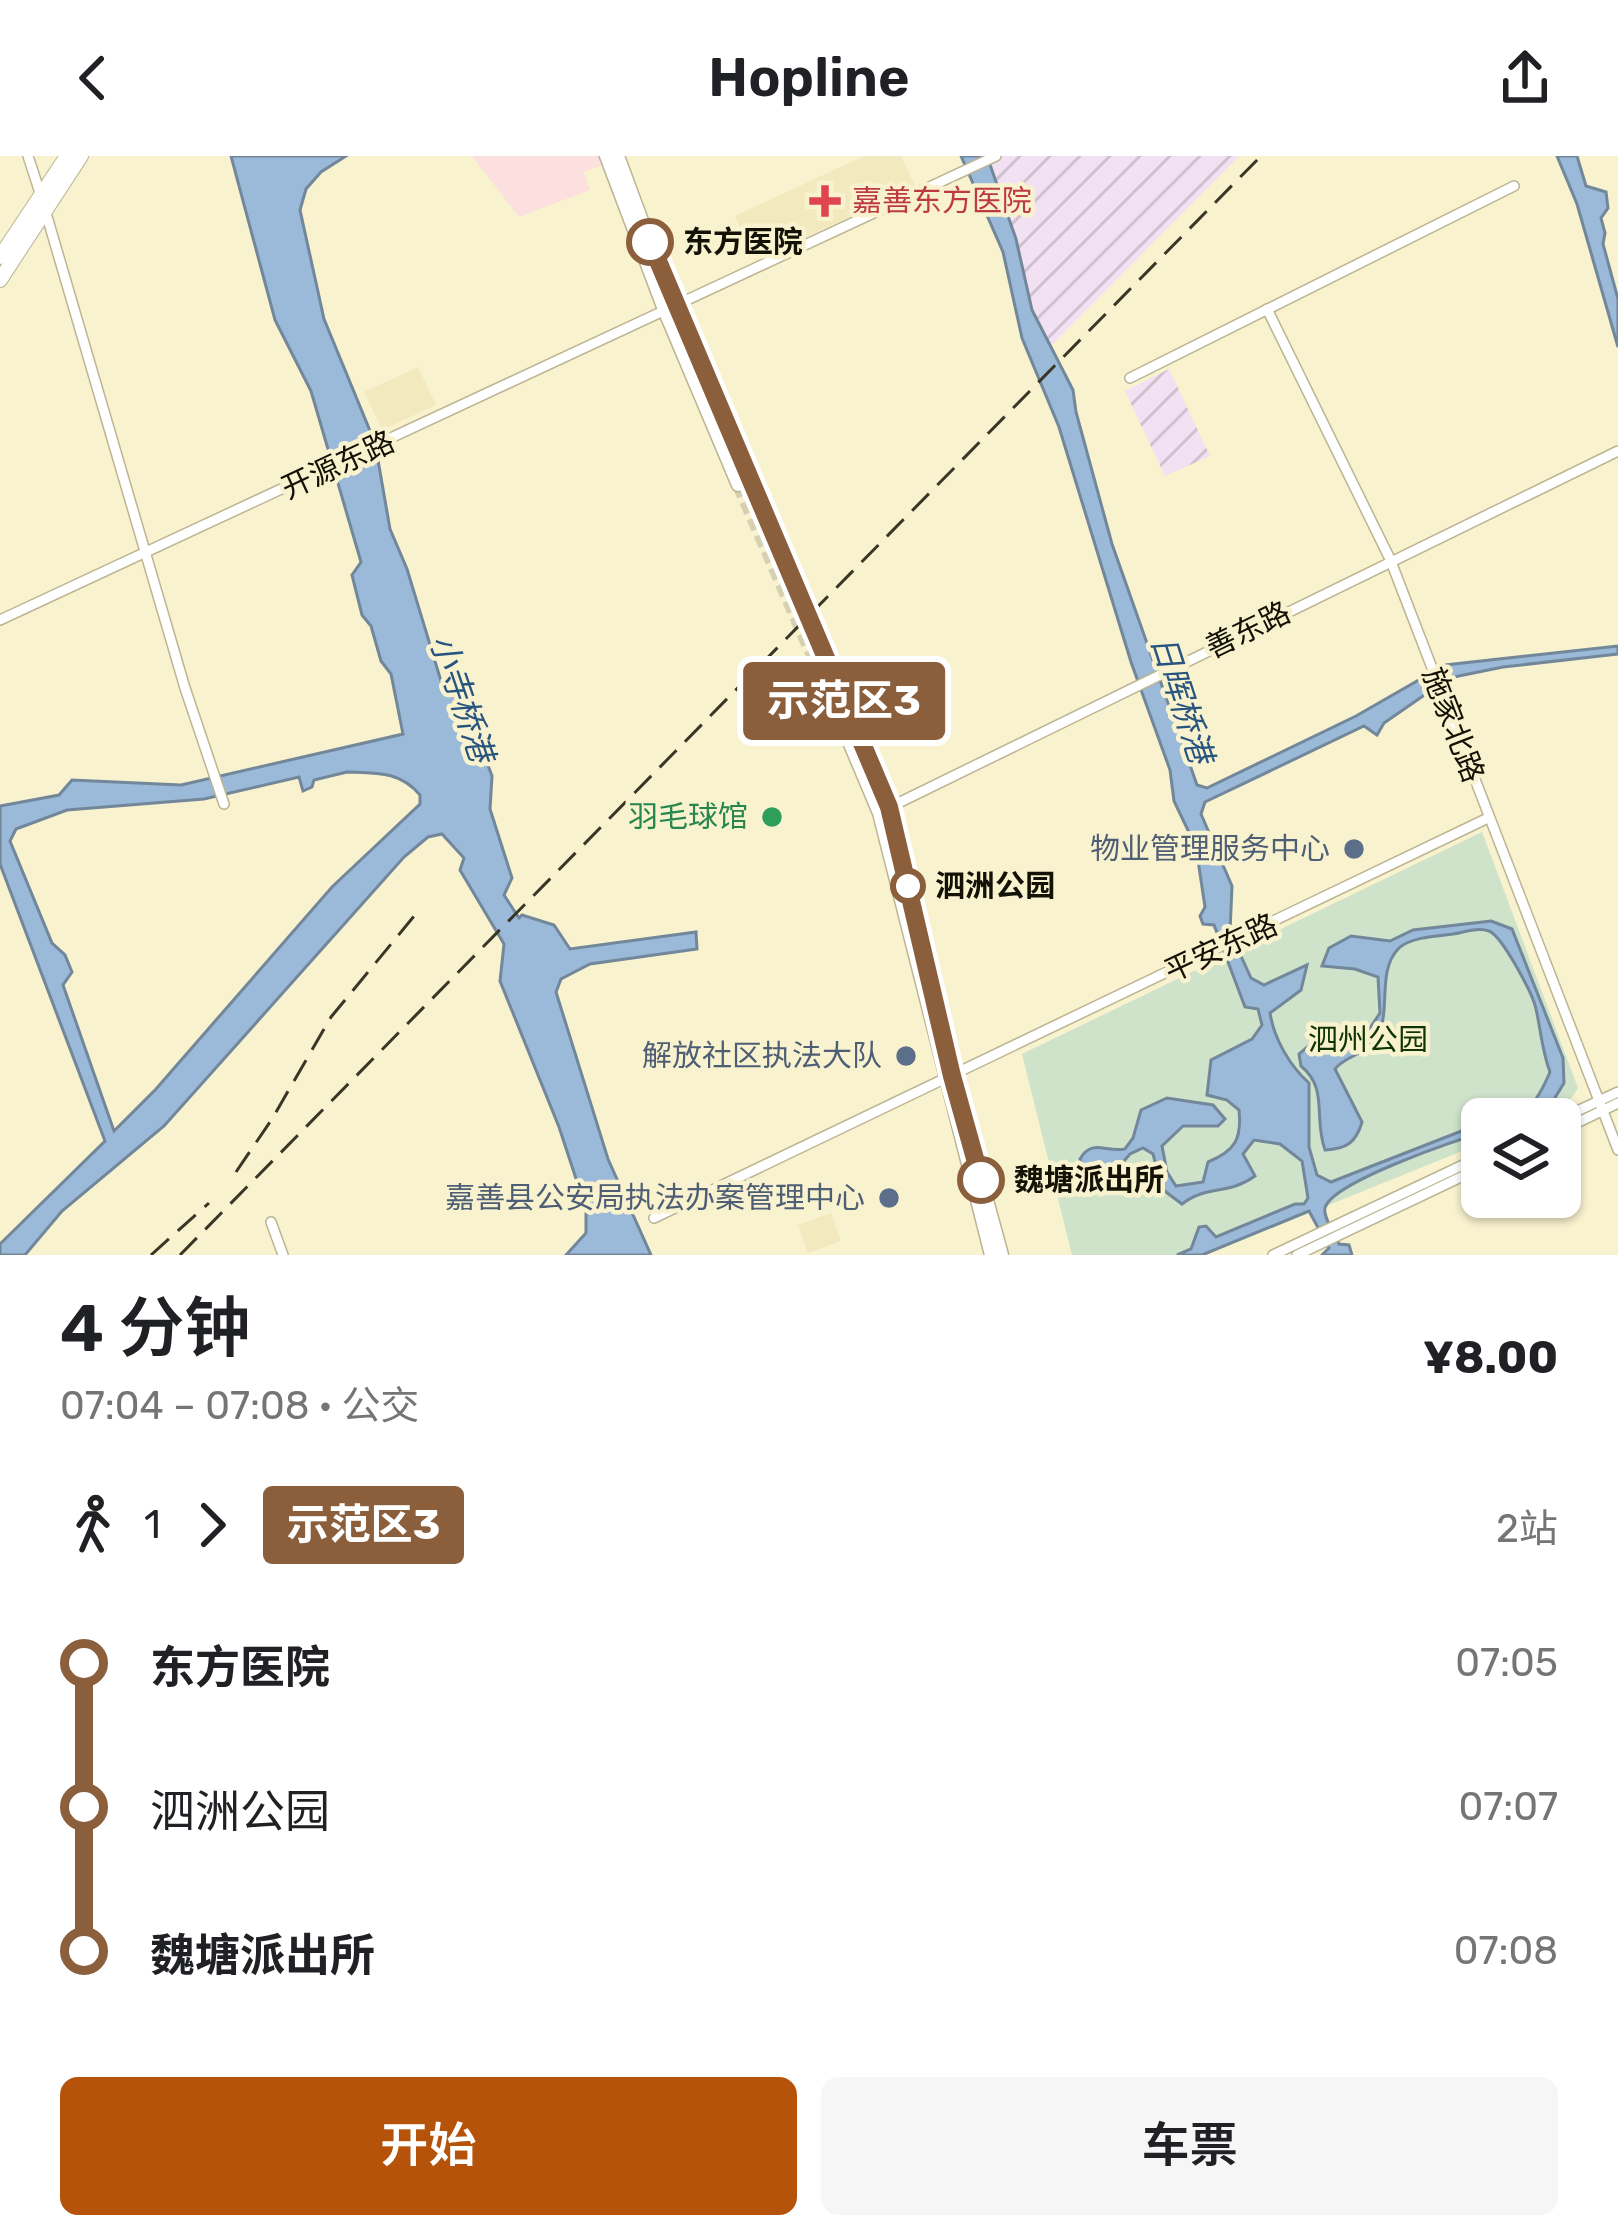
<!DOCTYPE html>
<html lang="zh">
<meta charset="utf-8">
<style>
:root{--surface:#fff;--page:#f6f6f6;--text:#202124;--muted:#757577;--accent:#b45309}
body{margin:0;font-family:Rubik,"Noto Sans SC",sans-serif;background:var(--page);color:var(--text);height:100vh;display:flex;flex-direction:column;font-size:45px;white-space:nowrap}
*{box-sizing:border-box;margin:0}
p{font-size:39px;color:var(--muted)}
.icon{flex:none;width:66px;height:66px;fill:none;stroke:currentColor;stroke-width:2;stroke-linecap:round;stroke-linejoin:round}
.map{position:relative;height:1099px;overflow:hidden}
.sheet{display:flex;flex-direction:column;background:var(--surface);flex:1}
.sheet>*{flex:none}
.badge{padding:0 24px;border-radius:9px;font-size:42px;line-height:78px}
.fabs{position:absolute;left:1461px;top:942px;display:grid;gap:24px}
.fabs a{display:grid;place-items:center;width:120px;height:120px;border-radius:18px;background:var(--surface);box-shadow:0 3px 9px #0004;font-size:60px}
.map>.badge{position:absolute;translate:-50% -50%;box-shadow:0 0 0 6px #fff}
.legs{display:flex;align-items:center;gap:18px;height:132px;padding:0 60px;font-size:39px}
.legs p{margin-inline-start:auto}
.summary{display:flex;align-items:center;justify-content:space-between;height:204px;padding:0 60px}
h1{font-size:66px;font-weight:600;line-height:90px}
.primary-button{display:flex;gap:24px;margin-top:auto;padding:24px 60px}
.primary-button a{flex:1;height:138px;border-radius:18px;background:var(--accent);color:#fff;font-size:48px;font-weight:600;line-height:138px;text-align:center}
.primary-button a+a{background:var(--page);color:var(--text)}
ul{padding:0 60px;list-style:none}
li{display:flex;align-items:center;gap:42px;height:144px;font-size:45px}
li i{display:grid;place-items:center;width:18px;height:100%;margin:0 15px;background:currentColor}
li i::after{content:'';width:30px;height:30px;margin:-15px;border:9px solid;border-radius:50%;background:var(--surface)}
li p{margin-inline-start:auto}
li:first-child i{background:linear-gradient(#0000 50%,currentColor 0)}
li:last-child i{background:linear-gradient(currentColor 50%,#0000 0)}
header{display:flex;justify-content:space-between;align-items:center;height:156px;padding:0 60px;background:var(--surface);font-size:54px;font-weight:600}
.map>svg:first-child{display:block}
</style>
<header><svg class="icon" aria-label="back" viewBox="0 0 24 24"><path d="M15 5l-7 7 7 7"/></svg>Hopline<svg class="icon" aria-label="share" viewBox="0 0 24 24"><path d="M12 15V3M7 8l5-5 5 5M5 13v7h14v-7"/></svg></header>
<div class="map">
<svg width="1618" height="1099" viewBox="0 0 1618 1099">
<defs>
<pattern id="industrial-furrows" width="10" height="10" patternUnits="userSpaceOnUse" patternTransform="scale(3)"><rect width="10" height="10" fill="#f2e1f3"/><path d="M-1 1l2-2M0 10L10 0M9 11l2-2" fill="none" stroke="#cfc0cf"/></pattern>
</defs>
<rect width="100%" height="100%" fill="#f9f2cf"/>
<!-- commercial -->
<path fill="#fbe0df" d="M472 0H599L602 9 584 16 590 34 519 61Z"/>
<!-- industrial -->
<g fill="url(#industrial-furrows)">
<path d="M985 0H1239L1049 192 1034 160Z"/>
<path d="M1169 213 1210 300 1165 320 1125 235Z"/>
</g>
<!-- built -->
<g fill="#f2e9be">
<path d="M864 0H901L915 30 755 105 735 60Z"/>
<path d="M418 211 436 249 382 274 364 236Z"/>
<path d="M831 1057 841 1085 808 1097 798 1069Z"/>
</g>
<!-- park -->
<path fill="#cfe2ca" d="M1482 676 1578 932C1557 969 1519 963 1482 963V987L1205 1099H1072L1022 898Z"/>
<!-- water -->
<g fill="#9bb9d9" stroke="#72879a" stroke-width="3" fill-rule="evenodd">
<path d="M231 0H346L321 16 306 33 300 54 324 163 375 287 390 373 407 413 441 525 457 527 492 620 490 653 512 722 504 739 519 762 522 759 554 769 570 793 696 776 697 793 590 808 561 823 556 836 608 1003 651 1099H566L586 1077V1053L559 971 500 825 504 788 460 714 464 702 442 678 428 681 404 701 164 970 62 1055 25 1099H0V1088L105 985 0 708V650L59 639 72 624 181 629 403 578 391 518 381 505 371 470 362 459 352 419 361 406 311 235 275 164ZM347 616C377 617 400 615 420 639V648L332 731 156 933 114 975 63 829 72 816 65 799 52 787 10 685 16 673 67 654 204 643 299 621 303 635 312 631 314 624Z"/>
<path d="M961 0H987L1016 83 1032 154 1073 234 1076 256 1112 388 1197 629 1207 632 1356 560 1445 509 1618 490V498L1503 511 1449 522 1384 567 1377 579 1364 570 1205 646 1201 658 1232 730 1230 776 1251 822 1264 829 1307 809 1301 834 1270 857C1274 883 1290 910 1309 927V991L1317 1019 1331 1026 1482 967V977C1455 984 1331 1027 1325 1052 1323 1061 1335 1079 1339 1088L1349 1089 1352 1099H1322L1329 1092 1309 1055 1202 1099H1177L1191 1093 1199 1071 1206 1070 1216 1081 1295 1048H1304L1308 1042 1302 1005 1280 988 1254 984 1243 998 1255 1020C1227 1040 1208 1028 1182 1048L1162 1033 1153 998 1143 992 1130 998 1111 1020 1085 1019 1080 1003C1092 982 1106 997 1125 993L1133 982 1141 954 1167 942 1213 949 1225 963 1218 970H1183L1162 990 1167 1016 1176 1030 1203 1026 1208 1006C1235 995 1242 983 1239 954L1227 944 1207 939 1211 904 1252 883 1262 869 1258 853 1245 851 1214 769 1203 768 1200 760 1205 751 1196 691 1174 645 1170 614 1131 506 1059 271 1022 182 1003 96Z"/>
<path d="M1557 0H1577L1586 30 1606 36 1608 52 1601 62 1605 77 1603 88 1618 143V191L1577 48Z"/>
<path d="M1491 765 1512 773 1563 902 1564 927 1548 953 1529 963H1510C1532 955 1541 937 1550 916 1542 895 1541 875 1536 853 1533 838 1502 780 1489 775 1478 771 1465 776 1453 778 1438 780 1411 781 1399 792 1376 815 1392 854 1377 881 1368 899 1347 898 1335 913L1362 966C1356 987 1346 993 1325 994 1313 961 1329 933 1301 910L1299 898 1312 887 1358 890 1380 857 1378 821 1355 813 1322 810 1329 792 1351 780 1390 785 1413 774Z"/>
</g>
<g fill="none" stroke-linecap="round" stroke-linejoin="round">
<!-- major-tunnel -->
<g stroke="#d7d0b1" stroke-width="12" stroke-dasharray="12 6" stroke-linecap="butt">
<path d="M748 324 858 578"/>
<path d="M738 329 847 581"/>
</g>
<defs>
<g id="minor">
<path d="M28 0 41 40"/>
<path d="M46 57 185 532 224 648"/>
<path d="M1267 153 1390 403 1618 994"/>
<path d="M1130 222 1514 30"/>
<path d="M0 464 996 0"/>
<path d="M884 654 1618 295"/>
<path d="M1560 963 1618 936"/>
<path d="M1560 975 1618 947"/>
<path d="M654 1062 1488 662"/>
<path d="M271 1066 283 1099"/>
<path d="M1273 1099 1482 1000"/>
<path d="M1297 1099 1482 1011"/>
</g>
<g id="major">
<path d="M606 0 665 156 738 329"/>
<path d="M618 0 671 143 748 324"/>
<path d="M858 578 889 651 953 920 1002 1099"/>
<path d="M847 581 879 657 991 1099"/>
</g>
<g id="highway">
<path d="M0 101 67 0"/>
<path d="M0 124 81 0"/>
</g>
</defs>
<!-- minor casing -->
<use href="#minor" stroke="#bcb594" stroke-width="12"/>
<!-- major casing -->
<use href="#major" stroke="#bcb594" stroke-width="15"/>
<!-- highway casing -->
<use href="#highway" stroke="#bcb594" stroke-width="16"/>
<!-- minor -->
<use href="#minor" stroke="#fff" stroke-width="9"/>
<!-- major -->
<use href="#major" stroke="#fff" stroke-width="12"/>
<!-- highway -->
<use href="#highway" stroke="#fff" stroke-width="14"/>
<!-- rail -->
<g stroke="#393626" stroke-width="3" stroke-dasharray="24 12" stroke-linecap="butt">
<path d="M236 1016 272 963 331 861 415 759"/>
<path d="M151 1099 209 1047"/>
<path d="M180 1099 1261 0"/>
</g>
</g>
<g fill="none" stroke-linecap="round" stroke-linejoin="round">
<defs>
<path id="line-1" d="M650 86 889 651 952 920 981 1024"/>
</defs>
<!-- line-1 casing -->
<use href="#line-1" stroke="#fff" stroke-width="27"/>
<!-- line-1 -->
<use href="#line-1" stroke="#8b5e3c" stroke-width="18"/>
</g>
<!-- markers -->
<path fill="#e0444e" stroke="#f9f2cf" stroke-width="4.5" d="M819 27h12v12h12v12h-12v12h-12v-12h-12v-12h12z"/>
<g fill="#fff" stroke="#8b5e3c" stroke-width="6">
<circle cx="650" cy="86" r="21"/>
<circle cx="908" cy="730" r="15"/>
<circle cx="981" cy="1024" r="21"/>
</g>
<circle fill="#2e9e5b" stroke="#f9f2cf" stroke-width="4.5" cx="772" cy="661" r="12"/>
<g fill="#5c6f8a" stroke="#f9f2cf" stroke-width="4.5">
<circle cx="1354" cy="693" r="12"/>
<circle cx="906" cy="900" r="12"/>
<circle cx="889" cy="1042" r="12"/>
</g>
<g text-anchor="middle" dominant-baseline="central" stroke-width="9" stroke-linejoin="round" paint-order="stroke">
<!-- health labels -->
<g font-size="30" fill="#be3a42" stroke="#f9f2cf" text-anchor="start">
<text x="852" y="45">嘉善东方医院</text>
</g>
<!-- stop labels -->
<g font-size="30" font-weight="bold" fill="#141206" stroke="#f9f2cf" text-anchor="start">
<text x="683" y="86">东方医院</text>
<text x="935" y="730">泗洲公园</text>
<text x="1014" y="1024">魏塘派出所</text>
</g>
<!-- street labels -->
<g font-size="30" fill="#141206" stroke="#f9f2cf">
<text transform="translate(338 309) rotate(-25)">开源东路</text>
<text transform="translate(1248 474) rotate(-26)">善东路</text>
<text transform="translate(1453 569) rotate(69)">施家北路</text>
<text transform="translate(1221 792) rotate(-25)">平安东路</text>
</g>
<!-- leisure labels -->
<g font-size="30" fill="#27864d" stroke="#f9f2cf" text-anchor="end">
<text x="748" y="661">羽毛球馆</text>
</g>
<!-- service labels -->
<g font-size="30" fill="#4e5e75" stroke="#f9f2cf" text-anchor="end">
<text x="1330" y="693">物业管理服务中心</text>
<text x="882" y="900">解放社区执法大队</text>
<text x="865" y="1042">嘉善县公安局执法办案管理中心</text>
</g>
<!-- park labels -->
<g font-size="30" fill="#103504" stroke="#f9f2cf">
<text x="1368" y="884">泗州公园</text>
</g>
<!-- water labels -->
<g font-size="33" font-style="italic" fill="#28557f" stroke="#f9f2cf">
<text transform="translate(462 542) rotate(71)">小寺桥港</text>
<text transform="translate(1182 543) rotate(72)">日晖桥港</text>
</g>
</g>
</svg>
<div class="fabs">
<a><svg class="icon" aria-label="layers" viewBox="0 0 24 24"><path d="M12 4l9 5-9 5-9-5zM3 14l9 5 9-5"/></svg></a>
</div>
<b class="badge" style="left:844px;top:545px;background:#8b5e3c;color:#fff">示范区3</b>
</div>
<section class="sheet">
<div class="summary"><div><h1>4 分钟</h1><p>07:04 – 07:08 · 公交</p></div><b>¥8.00</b></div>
<div class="legs"><svg class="icon" aria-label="walk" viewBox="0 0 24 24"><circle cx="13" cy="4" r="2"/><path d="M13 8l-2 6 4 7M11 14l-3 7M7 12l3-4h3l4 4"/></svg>1<svg class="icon" aria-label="forward" viewBox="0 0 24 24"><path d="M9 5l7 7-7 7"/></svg><b class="badge" style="background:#8b5e3c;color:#fff">示范区3</b><p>2站</p></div>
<ul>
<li><i style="color:#8b5e3c"></i><b>东方医院</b><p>07:05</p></li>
<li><i style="color:#8b5e3c"></i><span>泗洲公园</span><p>07:07</p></li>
<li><i style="color:#8b5e3c"></i><b>魏塘派出所</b><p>07:08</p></li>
</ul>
<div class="primary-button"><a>开始</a><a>车票</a></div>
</section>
